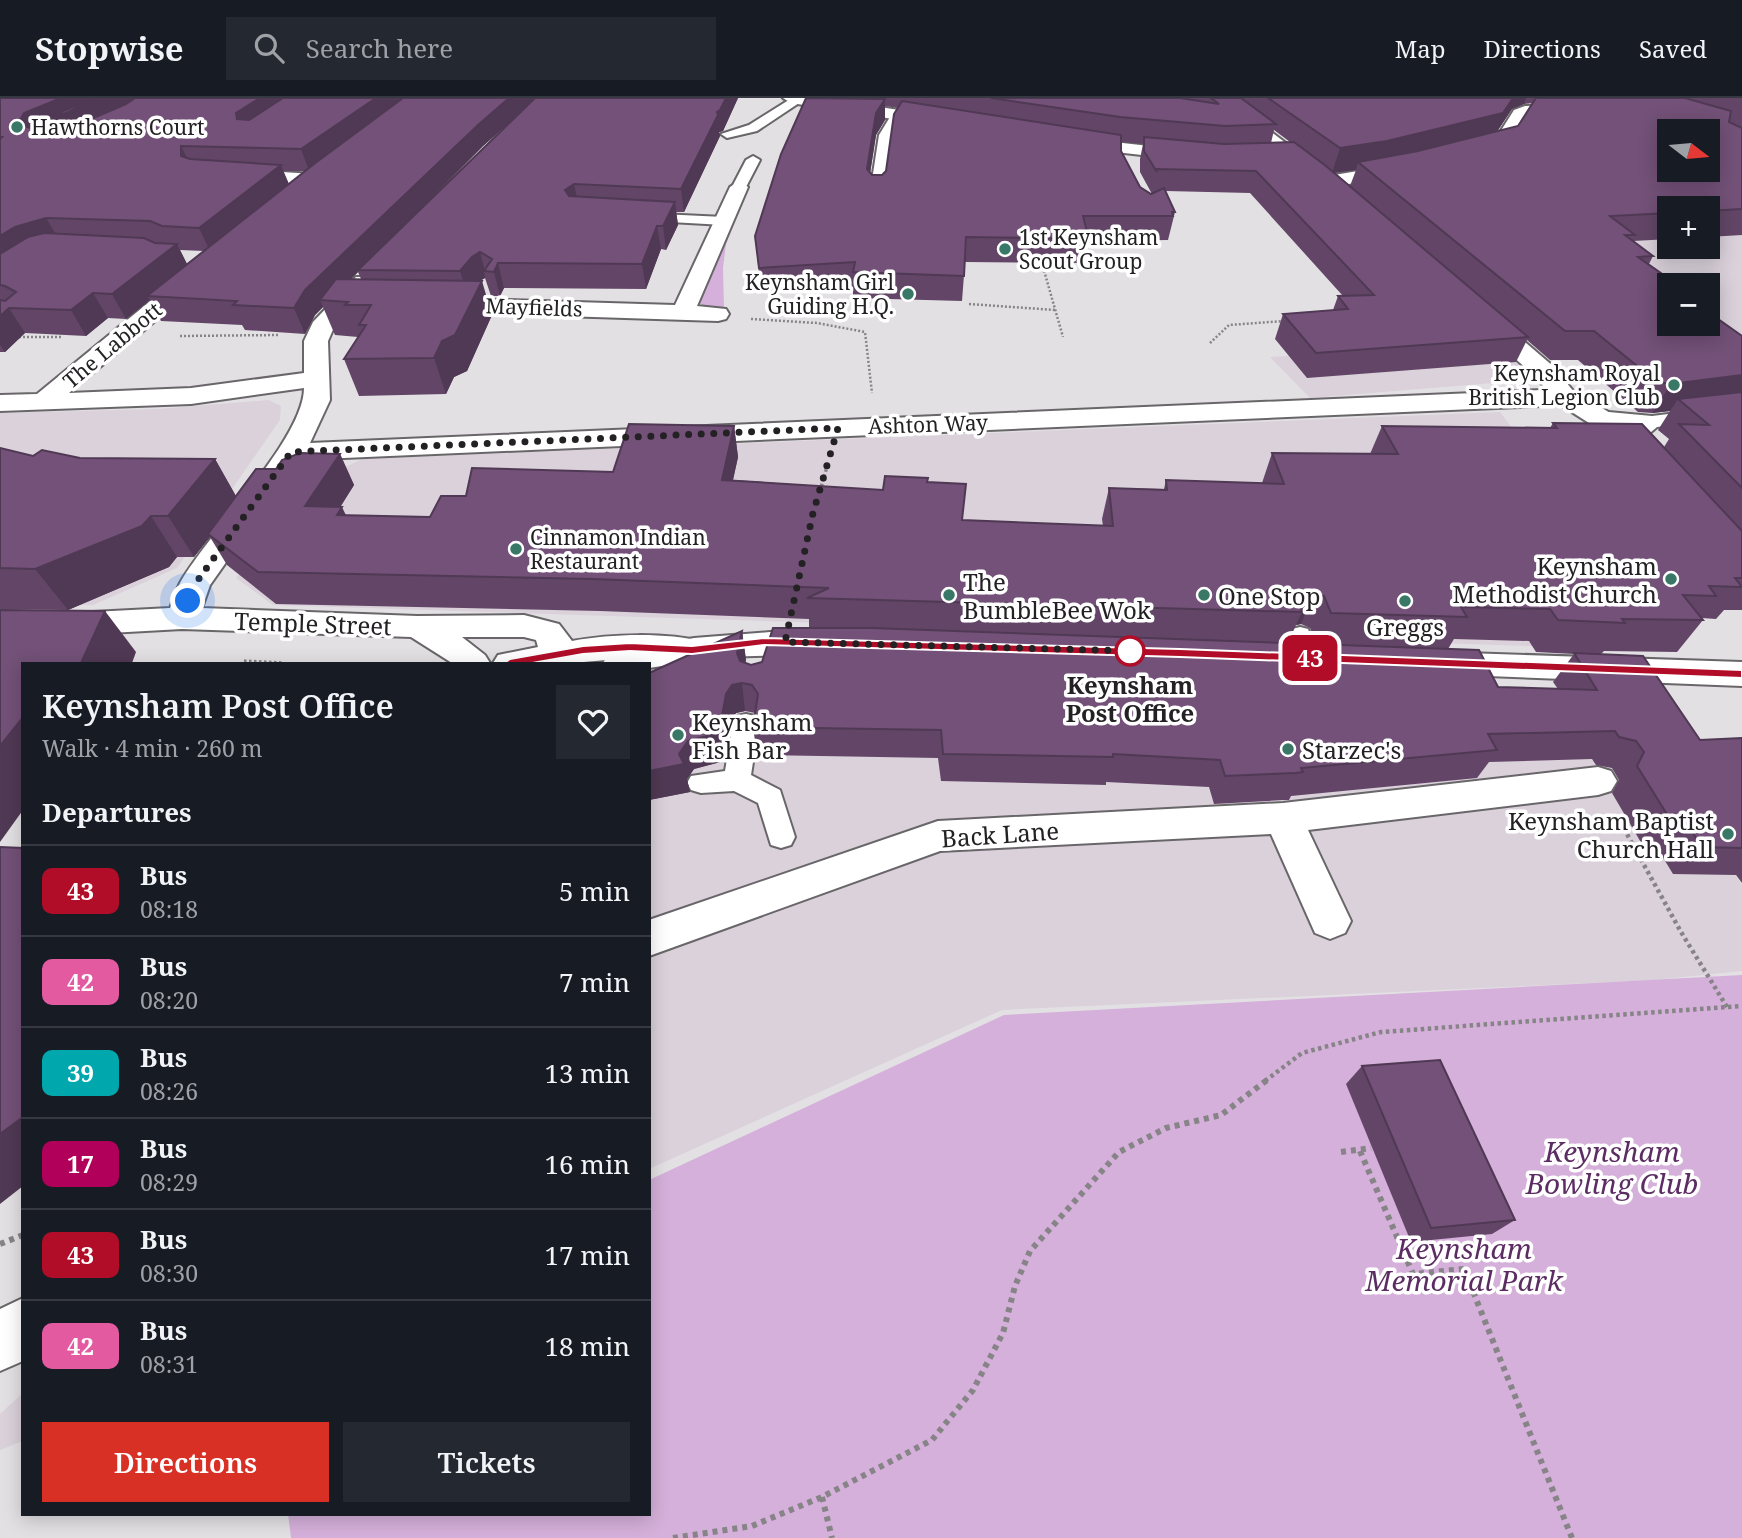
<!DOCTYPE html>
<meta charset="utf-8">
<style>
:root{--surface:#171b24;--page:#242831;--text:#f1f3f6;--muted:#9ea1a6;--line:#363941;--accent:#d93025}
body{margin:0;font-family:"Noto Serif",serif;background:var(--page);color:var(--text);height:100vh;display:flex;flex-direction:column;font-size:26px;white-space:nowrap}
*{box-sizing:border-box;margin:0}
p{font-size:23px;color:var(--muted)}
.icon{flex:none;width:38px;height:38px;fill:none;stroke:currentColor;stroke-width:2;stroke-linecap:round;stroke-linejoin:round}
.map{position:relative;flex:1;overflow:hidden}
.side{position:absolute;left:21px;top:564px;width:630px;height:854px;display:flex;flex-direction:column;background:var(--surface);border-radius:0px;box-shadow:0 4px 18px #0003}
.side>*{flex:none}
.badge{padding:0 14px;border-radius:10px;font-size:24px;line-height:46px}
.needle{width:46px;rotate:106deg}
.tools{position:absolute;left:1657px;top:21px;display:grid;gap:14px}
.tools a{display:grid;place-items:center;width:63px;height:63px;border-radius:0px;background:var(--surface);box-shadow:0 4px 18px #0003;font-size:35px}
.you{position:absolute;width:35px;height:35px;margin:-18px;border:5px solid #fff;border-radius:50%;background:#1a73e8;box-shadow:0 0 0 10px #1a73e833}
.map>.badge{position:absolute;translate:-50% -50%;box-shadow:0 0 0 4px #fff}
h2{padding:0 21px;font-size:26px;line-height:63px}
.round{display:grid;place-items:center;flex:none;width:74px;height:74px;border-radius:0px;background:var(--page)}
.overview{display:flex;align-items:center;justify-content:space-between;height:119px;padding:0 21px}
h1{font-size:33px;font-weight:600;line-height:52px}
.action{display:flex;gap:14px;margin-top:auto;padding:14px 21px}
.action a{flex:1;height:80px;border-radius:0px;background:var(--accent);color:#fff;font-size:28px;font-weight:600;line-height:80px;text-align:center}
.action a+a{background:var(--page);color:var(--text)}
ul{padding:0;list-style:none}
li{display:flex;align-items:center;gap:21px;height:91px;padding:0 21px;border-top:2px solid var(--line)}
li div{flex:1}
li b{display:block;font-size:26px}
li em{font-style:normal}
li .badge{min-width:77px;font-weight:700;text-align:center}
header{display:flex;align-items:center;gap:42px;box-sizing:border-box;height:98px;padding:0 35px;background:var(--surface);border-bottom:2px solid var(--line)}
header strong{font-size:33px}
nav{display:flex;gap:38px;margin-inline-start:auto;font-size:24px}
.search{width:490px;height:63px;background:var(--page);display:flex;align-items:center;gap:18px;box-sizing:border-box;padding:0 24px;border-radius:0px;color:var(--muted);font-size:26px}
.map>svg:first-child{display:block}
</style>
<header>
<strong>Stopwise</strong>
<div class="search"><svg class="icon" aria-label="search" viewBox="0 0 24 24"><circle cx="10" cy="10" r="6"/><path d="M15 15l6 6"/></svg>Search here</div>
<nav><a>Map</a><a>Directions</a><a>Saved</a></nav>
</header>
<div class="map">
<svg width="1742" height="1440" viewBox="0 0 1742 1440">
<rect width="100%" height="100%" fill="#e3e0e4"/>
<!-- built -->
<g fill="#dad1db" fill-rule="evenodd">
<path d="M1534 23 1670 72H1708L1742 64V277L1708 226V187H1670L1669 204ZM1670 110H1708V149H1670Z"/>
<path d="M1501 246 1522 266 1525 275 1517 283 1310 300 1270 259Z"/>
<path d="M269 302 281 308 280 322 177 470 93 507H0V315L158 311Z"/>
<path d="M1500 314 1680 553 273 507 236 480 307 388 362 361Z"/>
<path d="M649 602H1639L1679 695 1742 787V873L1654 882 1002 912 649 1071Z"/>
<path d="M23 1295V1343L0 1352V1316Z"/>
</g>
<!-- green -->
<g fill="#d5b0da">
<path d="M734 124 726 146 723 170 724 211 707 210 697 204 730 125Z"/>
<path d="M1742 877V1440H291L288 1416H649V1082L1004 917Z"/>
</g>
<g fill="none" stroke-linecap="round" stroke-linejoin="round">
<defs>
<g id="service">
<path d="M792 0 805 1 757 33 727 40 721 36 749 27Z"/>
<path d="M897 13 903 17 891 37 884 95 882 98H872L870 95 879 37 893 14Z"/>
<path d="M753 58 760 62 746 89 739 93 734 92 732 89 746 62Z"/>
<path d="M639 115 724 119 731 123 724 127 634 122 632 119Z"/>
<path d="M1742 307V319L1657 329 1644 340 1637 342 1627 336 1635 328 1598 325 1589 319 1598 313 1652 318Z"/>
<path d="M1300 529 1308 531 1319 560 1316 566 1307 568 1298 566 1288 537 1292 531Z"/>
<path d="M746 616 755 618 759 625 751 677 780 692 795 739 791 747 781 750 771 747 758 705 734 693 701 695 691 692 687 685 691 678 725 673 733 625 737 618Z"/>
</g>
<g id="minor">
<path d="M783 0H822L944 19 952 24 944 29 791 5Z"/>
<path d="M1642 0H1658L1660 3C1639 25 1563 15 1534 16L1526 19 1507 50 1471 59 1462 54 1465 50 1495 42 1514 12 1525 8 1611 6Z"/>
<path d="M1069 39 1194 53 1203 58 1194 63 1063 48 1060 44Z"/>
<path d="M1406 65 1412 66 1415 70 1412 74 1328 90 1319 84 1328 78Z"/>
<path d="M233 71 314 76 323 82 314 88 226 81 224 77Z"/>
<path d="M739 83 748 89 697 208 726 211 729 216 726 221 718 223 437 214 429 212 426 207 429 202 437 200 675 207 730 89Z"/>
<path d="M195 172 203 173 206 178 203 183 69 295 191 290 304 275V243L313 224 356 179H372L375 184 335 227 328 243 330 302 310 345 1565 291 1574 294 1578 299 1574 304 1565 307 298 362 210 487 202 510 417 518 524 517 559 526 572 543C610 536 666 534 704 544L709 552 704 560 692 563 630 560 572 565H493L498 557 538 549 536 542 524 539H462L485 557 490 565H452L411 539 182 531 73 537 0 535V513L73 515 170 510C173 502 176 493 180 485 207 436 304 341 304 290L191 306 0 313V297L37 296 187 173Z"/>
<path d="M1598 669 1611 673 1617 683 1611 693 1598 697 1308 732 1351 823 1345 835 1330 841 1315 835 1271 736 940 753 649 858V822L938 723 1283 705Z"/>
</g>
<g id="tertiary">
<path d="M1208 0H1226L1327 76 1318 82 1311 80Z"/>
<path d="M1482 212 1490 214 1554 269 1574 294 1607 313 1654 355 1658 361 1654 367 1644 369 1634 367 1589 325 1556 304 1536 279 1474 224 1471 219 1474 214Z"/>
</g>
<g id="secondary">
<path d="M770 534H820L832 537 837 545 832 553 820 556 719 559 649 570V565H603L608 557 694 540Z"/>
<path d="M1436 554 1742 564V588L1436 576 1424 573 1419 565 1424 557Z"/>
<path d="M23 1200V1263L0 1273V1211Z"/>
</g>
</defs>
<!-- service casing -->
<use href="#service" stroke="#696669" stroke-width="4"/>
<!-- minor casing -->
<use href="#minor" stroke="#696669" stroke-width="4"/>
<!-- tertiary casing -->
<use href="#tertiary" stroke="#696669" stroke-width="4"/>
<!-- secondary casing -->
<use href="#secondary" stroke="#696669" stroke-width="4"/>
<!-- path-far3 -->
<g stroke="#868487" stroke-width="2.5" stroke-dasharray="2 2" stroke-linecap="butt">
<path d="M1043 169 1063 239"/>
<path d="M969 206 1055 212"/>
<path d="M751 221 817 225 865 234 872 295"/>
<path d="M180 238 279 237"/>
<path d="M15 239H62"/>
<path d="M1210 245 1229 227 1284 223"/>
</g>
<!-- path-far2 -->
<g stroke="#868487" stroke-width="3.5" stroke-dasharray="2.5 2.5" stroke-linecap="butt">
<path d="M820 393 828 365"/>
<path d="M244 563 282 565"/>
</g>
<!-- path-far1 -->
<g stroke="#868487" stroke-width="4.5" stroke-dasharray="3.5 3.5" stroke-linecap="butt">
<path d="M1617 718 1681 834 1727 909"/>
<path d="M1265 983 1302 955 1381 934 1742 908"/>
</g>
<!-- path -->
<g stroke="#868487" stroke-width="6" stroke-dasharray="5 5" stroke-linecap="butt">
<path d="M1360 1053 1413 1176 1464 1171 1572 1440"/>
<path d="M1341 1054 1371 1050"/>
<path d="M0 1146 23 1137"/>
<path d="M822 1399 832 1440"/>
<path d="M673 1440 752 1428 822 1399 932 1342 973 1292 1003 1235 1015 1188 1030 1153 1119 1054 1166 1030 1221 1017 1267 982"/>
</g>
<!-- service -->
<use href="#service" fill="#fff" fill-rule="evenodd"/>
<!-- minor -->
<use href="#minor" fill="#fff" fill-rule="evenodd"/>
<!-- tertiary -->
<use href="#tertiary" fill="#fff" fill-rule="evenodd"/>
<!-- secondary -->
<use href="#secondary" fill="#fff" fill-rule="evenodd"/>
</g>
<!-- wall -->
<g fill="#634667" fill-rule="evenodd">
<path d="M0 0H738L723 33 719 34 720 38 684 114H676L678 127 666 152 661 151 646 191 504 190 500 198H491L485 180 480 183 492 217 467 273 454 279 446 296 359 298 344 261 358 239 335 237 323 209 315 217 305 236 245 232 242 227 161 223 150 202 126 221 108 220 86 238 25 235 5 254H0ZM508 26 425 106 483 48ZM283 73H305L289 86ZM180 152 204 153 187 166ZM358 174 361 181H351Z"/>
<path d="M806 0H1742V137L1708 139V110H1670V141L1633 143 1653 158 1649 166 1708 226V208L1714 212 1711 216 1742 238V512H1724L1716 521 1702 520 1703 522 1677 554 1604 553 1601 556 1700 642 1742 640V785L1736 777 1673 776 1659 753H1646L1612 695 1619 682 1612 670 1596 667 1592 661 1489 664 1477 680 1291 698 1289 702H1283L1214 706 1209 689 1106 684V687L941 683 938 660 757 657 753 629 755 615 745 613 736 615 731 624 724 663 694 671 687 681 690 694 649 702V575L742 533 746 562 745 565 751 567 762 564 809 530V521L600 513 276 506 227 467 210 439 194 459H177L169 469 68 512 0 511V350L33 358 80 360 215 361 236 398 276 371 340 356 354 387 340 409 346 417 430 419 466 398 613 374 734 328 738 359 733 382 883 392 928 384 963 422 1103 428 1102 421 1109 390 1164 391 1166 382 1262 385 1272 355 1370 356 1382 328 1550 330 1553 325 1664 349 1669 341 1658 332 1670 313 1652 315 1638 314 1578 262H1550L1527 242 1516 264 1307 280 1275 241 1283 216 1333 212 1338 198H1343L1250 95 1166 93 1175 114 1168 142 1088 143 1085 165 965 164 962 203 853 200V190L761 195 755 138ZM1533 5 1518 28 1497 33 1512 11 1524 6ZM885 8 898 10 886 73 882 77H872L870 75 876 37 885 22ZM1274 32 1290 44 1271 45ZM1121 44 1143 46 1140 61V74L1152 96 1140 89 1121 53ZM1356 72 1350 88 1334 75ZM1301 526 1310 530 1317 546 1288 545 1296 527ZM1454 541 1529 543 1536 554 1574 556 1553 584 1558 591 1498 589 1448 551Z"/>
<path d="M1362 968 1515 1122 1492 1136 1411 1144 1346 986Z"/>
</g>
<!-- shaded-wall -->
<g fill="#503954">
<path d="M61 0H147L63 40 56 28 36 37 19 24 24 15Z"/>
<path d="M260 0H301L246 42 237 21 236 15Z"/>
<path d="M376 0H411L309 73 301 51Z"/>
<path d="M509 0H537L483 48 360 172H358V174L329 203 320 202 323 209 315 217 305 236 294 210 305 192 478 27Z"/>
<path d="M726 0H738L723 33 719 34 720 38 684 114 681 91 717 14Z"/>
<path d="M1513 0H1526L1524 6 1512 11 1493 40 1358 64 1356 72 1332 75 1340 50Z"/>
<path d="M885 1V22L876 37 867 95V71L876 15Z"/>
<path d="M181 48 192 70 181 58Z"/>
<path d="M281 67 290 89 210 153 199 130Z"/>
<path d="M574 86 579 109 569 115 565 92Z"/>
<path d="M675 104 678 127 666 152 663 128Z"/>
<path d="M46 120 60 143 0 172V138L15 129Z"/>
<path d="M657 128 661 151 646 191 642 166Z"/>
<path d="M177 146 189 170 147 198 150 202 126 221 112 196Z"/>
<path d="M480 154 485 173H484L485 180 479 183 468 198 460 173 472 159Z"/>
<path d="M498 165 504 190 500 198 494 174Z"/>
<path d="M482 183 492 217 467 273 454 279 446 296 434 260 442 243Z"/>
<path d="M93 195 108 220 86 238 71 212Z"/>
<path d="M9 210 25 235 5 254 0 247V218Z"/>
<path d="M1742 277V304L1678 301 1670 313 1652 315 1671 286Z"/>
<path d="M734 328 738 359 726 413 722 382Z"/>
<path d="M340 356 354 387 321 440 305 408Z"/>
<path d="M215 361 238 402 208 436 210 439 194 459 168 418Z"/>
<path d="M342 409 357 441 337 417Z"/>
<path d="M151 418 177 459 169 469 68 512 35 471Z"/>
<path d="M1314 495 1301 526 1296 527 1302 514 1299 504 1305 497Z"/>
<path d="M105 513 136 554 132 565H81Z"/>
<path d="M742 533 746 562 740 583 737 555Z"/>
<path d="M742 585 745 613 736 615 731 624 724 663 694 671 687 681 690 694 649 702V673L679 656 732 587Z"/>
<path d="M23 619V712L0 744V648Z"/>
<path d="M23 1019V1088L0 1106V1036Z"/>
</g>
<!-- building -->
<g fill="#735178" stroke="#503954" stroke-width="2" fill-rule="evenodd">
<path d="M0 0H61L24 15 19 24 27 29 40 32 77 27 126 6 135 0H260L236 15 237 21 249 22 283 0H376L301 51 181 48V58L190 61 281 67 199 130 162 128 150 123 46 120 15 129 0 138V41L2 39H0Z"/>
<path d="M95 0H97L66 15 51 18Z"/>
<path d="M403 0H509L478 27 305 192 294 210 233 207 237 203 147 198 314 66Z"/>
<path d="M535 0H726L720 12 717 14 718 17 681 91 574 86 565 92 569 98 675 104 663 128H657L642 166 498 165 494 174 484 173 492 161 480 154 472 159 460 173 358 172Z"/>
<path d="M806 0 885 1 876 15 867 71 872 77H882L886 73 894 16 902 3 1121 37V53L1140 89 1151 96 1164 90 1175 114H1172L1173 118H1083L1089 141 966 139 964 178 853 174 855 164 759 170 755 138 781 56Z"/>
<path d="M991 0H1180L1219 6 1211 0H1241L1276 26 1225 28 1120 19Z"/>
<path d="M1268 0H1513L1503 15 1387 43 1340 50Z"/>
<path d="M1536 0H1685L1731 13 1729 24 1742 30V111L1708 113V110H1670V115L1610 118 1635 137H1625L1653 158 1638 159 1678 187H1670V226H1708V214L1742 238V277L1671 286 1657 284 1594 233H1565L1358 64 1418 53 1518 28ZM1670 33H1708V72H1670Z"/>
<path d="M1144 39 1224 46 1294 44 1326 68 1528 239 1316 255 1283 216 1348 211 1338 198 1374 197 1256 73 1155 71 1157 74 1144 53Z"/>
<path d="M44 135 144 140 155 145 177 146 112 196 93 195 71 212 9 210 0 218V202L5 203 16 194 5 188 0 187V156L28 139Z"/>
<path d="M336 181 482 183 455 237 442 243 434 260 344 261 366 227H359L371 207H345L348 204 320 202Z"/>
<path d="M1742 294V390L1679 326 1709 327 1678 301Z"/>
<path d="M1553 325 1642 326 1742 433V480H1735L1742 489 1709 488 1716 498 1683 497 1703 522 1622 521 1625 525 1558 522 1550 511 1461 509 1467 519 1331 515 1324 498 1314 495 1305 497 1299 504 1302 514 807 500 829 490 592 481 258 474 208 436 256 371H276L282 362 300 355 340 356 305 408 342 409 337 417 430 419 441 398H466L472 370 613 374 629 326 734 328 722 382 883 392 885 378 928 380 927 384 966 386 962 422 1113 428 1109 390 1167 392 1166 382 1284 386 1272 355 1398 356 1382 328 1557 330Z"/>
<path d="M0 350 33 358 42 352 80 360 215 361 168 418H151L142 428 35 471 0 470Z"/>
<path d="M0 512 105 513 81 565H23V619L0 648Z"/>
<path d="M773 530H872L1479 552 1498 589 1597 592 1574 555 1643 558 1700 642 1742 640V750L1702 749 1687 726H1673L1637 668 1644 654 1636 643 1619 639 1615 633 1488 636 1497 652 1301 670 1303 674 1296 675 1225 678 1220 662 1113 656V659L943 656 941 632 753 629 758 596 752 587 742 585 732 587 726 596 719 635 688 643 679 656 684 666 649 673V575L742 533 737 555 740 563 751 567 762 564Z"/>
<path d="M0 749 23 750V1019L0 1036Z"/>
<path d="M1440 962 1515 1122 1431 1130 1362 968Z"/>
</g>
<!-- line -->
<path fill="#b10d28" stroke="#fff" stroke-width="2" d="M765 540 1180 551 1742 572V580L1180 559 765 547 692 556 630 553 583 556 510 569 504 565 510 561 583 548 630 545 692 548Z"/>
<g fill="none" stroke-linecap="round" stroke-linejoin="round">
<!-- walk -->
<path stroke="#232123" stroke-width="7" stroke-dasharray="0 12.6" d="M188 503 195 486 291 354 838 330 813 415 785 544 1133 553H1130"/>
</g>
<!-- markers -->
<g fill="#397866" stroke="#fff" stroke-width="2.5">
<circle cx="17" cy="29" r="7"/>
<circle cx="1005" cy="151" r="7"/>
<circle cx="908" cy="196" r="7"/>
<circle cx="1674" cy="287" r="7"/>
<circle cx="516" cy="451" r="7"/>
<circle cx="1671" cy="481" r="7"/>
<circle cx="949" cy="497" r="7"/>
<circle cx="1204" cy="497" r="7"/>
<circle cx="1405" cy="503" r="7"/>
<circle cx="678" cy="637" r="7"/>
<circle cx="1288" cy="651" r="7"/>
<circle cx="1728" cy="736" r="7"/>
</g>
<circle fill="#fff" stroke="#b10d28" stroke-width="3.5" cx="1130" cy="553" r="14"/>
<g text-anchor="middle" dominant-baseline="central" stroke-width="7" stroke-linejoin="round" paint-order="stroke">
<!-- far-poi labels -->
<g font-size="21" fill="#232123" stroke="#fff" text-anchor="start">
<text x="31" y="29">Hawthorns Court</text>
<text x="1019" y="139">1st Keynsham<tspan x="1019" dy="24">Scout Group</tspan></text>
<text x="894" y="184" text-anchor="end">Keynsham Girl<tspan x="894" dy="24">Guiding H.Q.</tspan></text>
<text x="1660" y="275" text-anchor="end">Keynsham Royal<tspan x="1660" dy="24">British Legion Club</tspan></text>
<text x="530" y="439">Cinnamon Indian<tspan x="530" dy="24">Restaurant</tspan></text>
</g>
<!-- far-street labels -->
<g font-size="21" fill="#232123" stroke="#fff">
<text transform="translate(534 209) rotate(2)">Mayfields</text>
<text transform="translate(112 247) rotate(-40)">The Labbott</text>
<text transform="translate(928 326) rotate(-2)">Ashton Way</text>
</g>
<!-- poi labels -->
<g font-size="24" fill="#232123" stroke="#fff" text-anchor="start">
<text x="1657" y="467" text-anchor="end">Keynsham<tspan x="1657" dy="28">Methodist Church</tspan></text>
<text x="963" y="483">The<tspan x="963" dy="28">BumbleBee Wok</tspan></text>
<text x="1218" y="497">One Stop</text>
<text x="1405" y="528" text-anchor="middle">Greggs</text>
<text x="692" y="623">Keynsham<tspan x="692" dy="28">Fish Bar</tspan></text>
<text x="1302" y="651">Starzec's</text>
<text x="1714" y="722" text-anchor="end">Keynsham Baptist<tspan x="1714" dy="28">Church Hall</tspan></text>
</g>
<!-- street labels -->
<g font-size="24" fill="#232123" stroke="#fff">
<text transform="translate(313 525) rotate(2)">Temple Street</text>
<text transform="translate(1000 736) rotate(-4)">Back Lane</text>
</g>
<!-- stop labels -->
<g font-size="24" font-weight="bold" fill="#232123" stroke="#fff">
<text x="1130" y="586">Keynsham<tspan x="1130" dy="28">Post Office</tspan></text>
</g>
<!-- near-park labels -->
<g font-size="28" font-style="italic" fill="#5c2d63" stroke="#fff">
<text x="1612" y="1053">Keynsham<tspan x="1612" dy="32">Bowling Club</tspan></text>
<text x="1464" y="1150">Keynsham<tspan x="1464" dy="32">Memorial Park</tspan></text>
</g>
</g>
</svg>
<div class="tools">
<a><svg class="needle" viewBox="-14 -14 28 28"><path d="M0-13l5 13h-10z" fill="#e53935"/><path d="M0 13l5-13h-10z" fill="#9ea1a6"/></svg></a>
<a>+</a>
<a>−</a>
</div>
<div class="you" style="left:188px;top:503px"></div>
<b class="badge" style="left:1310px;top:560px;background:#b10d28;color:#fff">43</b>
<section class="side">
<div class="overview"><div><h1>Keynsham Post Office</h1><p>Walk · 4 min · 260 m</p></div><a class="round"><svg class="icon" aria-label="heart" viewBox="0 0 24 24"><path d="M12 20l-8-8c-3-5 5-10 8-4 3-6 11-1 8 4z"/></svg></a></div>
<h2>Departures</h2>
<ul>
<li><span class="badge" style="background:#b10d28;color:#fff">43</span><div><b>Bus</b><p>08:18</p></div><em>5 min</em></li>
<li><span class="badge" style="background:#e35aa1;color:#fff">42</span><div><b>Bus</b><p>08:20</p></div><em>7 min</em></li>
<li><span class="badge" style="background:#00a8ad;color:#fff">39</span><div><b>Bus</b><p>08:26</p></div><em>13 min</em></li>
<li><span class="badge" style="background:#b10059;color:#fff">17</span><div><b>Bus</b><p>08:29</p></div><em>16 min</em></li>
<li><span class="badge" style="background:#b10d28;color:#fff">43</span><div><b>Bus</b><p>08:30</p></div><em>17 min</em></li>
<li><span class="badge" style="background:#e35aa1;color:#fff">42</span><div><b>Bus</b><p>08:31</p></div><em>18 min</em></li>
</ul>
<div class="action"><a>Directions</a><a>Tickets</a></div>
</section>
</div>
